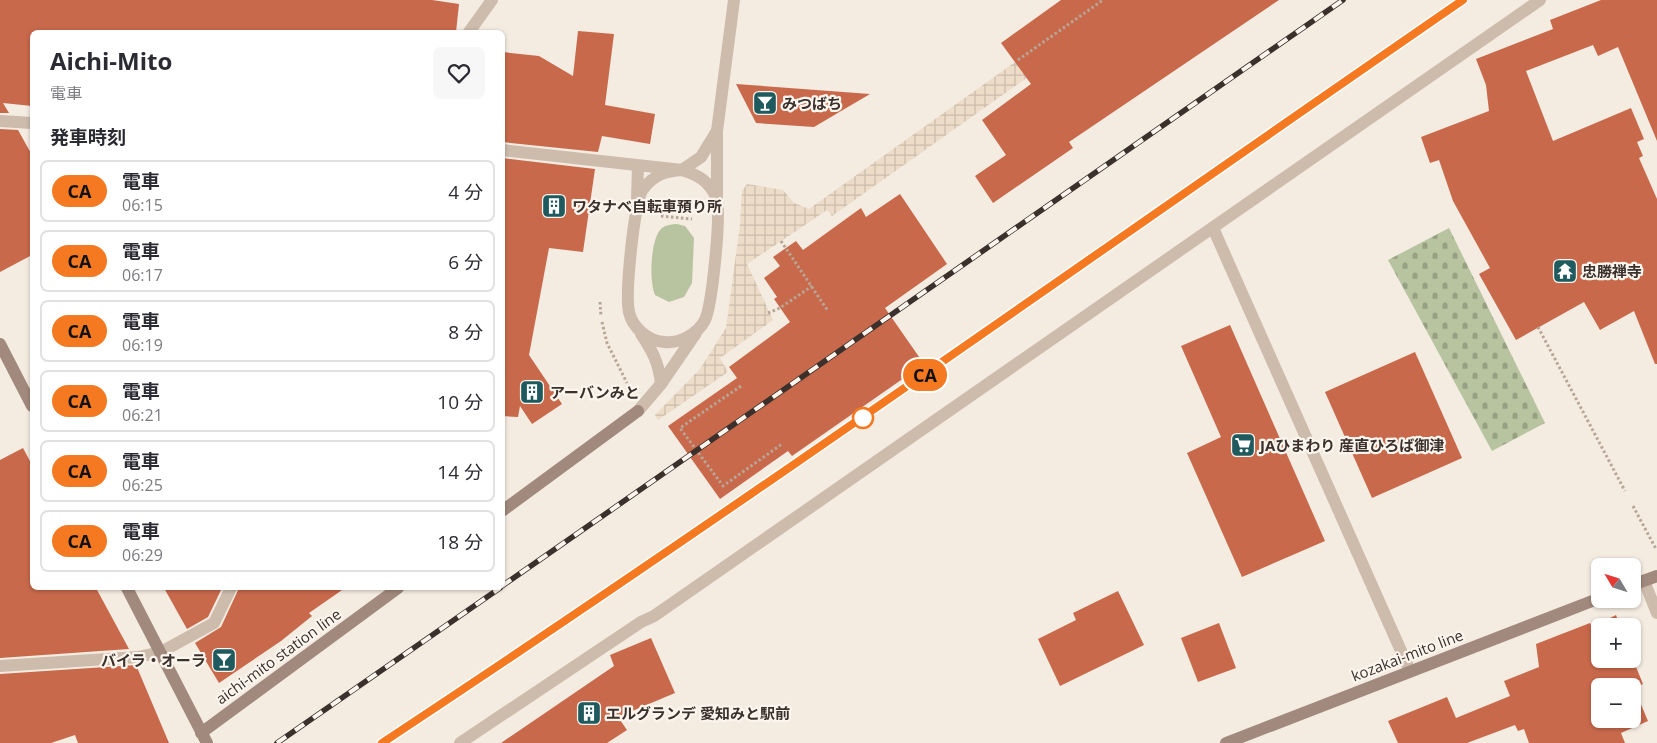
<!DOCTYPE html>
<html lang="ja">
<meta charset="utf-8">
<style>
:root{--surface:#fff;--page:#f7f7f7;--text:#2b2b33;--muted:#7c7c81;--line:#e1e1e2}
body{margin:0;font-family:"Open Sans","Noto Sans JP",sans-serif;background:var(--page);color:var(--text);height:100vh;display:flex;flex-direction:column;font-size:19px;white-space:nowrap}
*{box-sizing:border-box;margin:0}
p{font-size:16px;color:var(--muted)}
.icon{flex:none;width:28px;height:28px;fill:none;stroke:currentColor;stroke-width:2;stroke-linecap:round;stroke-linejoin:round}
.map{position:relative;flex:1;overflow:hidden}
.drawer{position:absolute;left:30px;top:30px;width:475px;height:560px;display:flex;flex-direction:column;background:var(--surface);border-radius:8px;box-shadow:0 1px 4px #0004}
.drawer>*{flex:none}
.badge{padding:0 10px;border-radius:16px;font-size:18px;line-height:32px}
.needle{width:32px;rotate:308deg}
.fabs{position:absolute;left:1591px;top:558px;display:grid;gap:10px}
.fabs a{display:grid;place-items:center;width:50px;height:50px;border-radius:8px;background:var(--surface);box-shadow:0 1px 4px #0004;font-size:25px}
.map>.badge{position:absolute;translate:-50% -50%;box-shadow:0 0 0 2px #fff}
h2{padding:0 20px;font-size:19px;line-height:45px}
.round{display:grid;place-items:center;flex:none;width:52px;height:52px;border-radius:8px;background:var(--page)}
.headline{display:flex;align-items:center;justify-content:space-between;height:85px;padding:0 20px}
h1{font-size:24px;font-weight:700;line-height:38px}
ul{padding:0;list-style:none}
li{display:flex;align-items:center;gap:15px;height:62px;margin:0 10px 8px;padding:0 10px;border:2px solid var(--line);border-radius:8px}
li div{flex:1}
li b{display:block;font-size:19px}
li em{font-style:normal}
li .badge{min-width:55px;font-weight:700;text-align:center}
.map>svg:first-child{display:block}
</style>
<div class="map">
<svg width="1657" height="743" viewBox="0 0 1657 743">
<defs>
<pattern id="cemetery-stones" width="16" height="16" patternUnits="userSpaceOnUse" patternTransform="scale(1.25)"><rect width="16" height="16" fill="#b8c4a0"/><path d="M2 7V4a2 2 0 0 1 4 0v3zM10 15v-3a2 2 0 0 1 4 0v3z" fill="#97a083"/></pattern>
<pattern id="plaza-grid" width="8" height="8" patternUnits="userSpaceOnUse" patternTransform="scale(1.25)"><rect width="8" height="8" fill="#ecdcc8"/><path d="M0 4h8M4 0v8" fill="none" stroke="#cbbdac"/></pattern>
</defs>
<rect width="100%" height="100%" fill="#f4ebe1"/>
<!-- grass -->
<path fill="#b8c4a0" d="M677 224 685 226 694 238 692 283 684 297 669 302 655 295C649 282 650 238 662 228 666 225 672 224 677 224Z"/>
<!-- cemetery -->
<path fill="url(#cemetery-stones)" d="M1449 228 1545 423 1492 451 1388 260Z"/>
<!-- plaza -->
<path fill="url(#plaza-grid)" d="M1018 60 1028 77 832 216 827 210 747 264 773 320 720 358 728 372 658 420 655 415 700 369 726 328 740 225 742 191 747 184 783 190 794 203 809 209Z"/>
<!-- building -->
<g fill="#c8694b" fill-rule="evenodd">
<path d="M0 0H432L459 4 456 32H32V106L3 103 9 113H0Z"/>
<path d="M1061 0H1279L1069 142 1073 148 993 203 975 176 1006 155 982 120 1031 84 1001 43Z"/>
<path d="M1601 0H1657V141L1618 47 1598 56 1593 45 1526 71 1553 141 1631 108 1644 139 1637 142 1643 156 1639 158 1657 199V364H1655L1634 311 1600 330 1584 302 1516 340 1479 274 1490 268 1453 201 1439 160 1430 163 1421 137 1489 111 1486 85 1476 59 1553 29 1550 20Z"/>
<path d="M578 31 614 34 605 105 655 114 650 144 602 136 598 152 502 142V52L539 56 573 76Z"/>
<path d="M736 84 870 94 814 127 756 123Z"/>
<path d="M0 129 18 130 32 155V255L0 272Z"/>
<path d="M502 158 595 169 583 252 549 248 529 355 562 404 532 424 520 406 518 417 502 416Z"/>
<path d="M900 194 947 264 885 308 924 364 792 456 788 451 720 499 668 426 737 378 729 367 790 322 774 299 777 297 764 278 780 266 773 257 796 241 803 250 861 208 866 217Z"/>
<path d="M1230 325 1325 541 1242 577 1187 453 1221 437 1181 346Z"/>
<path d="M1415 352 1462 458 1372 498 1325 392Z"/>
<path d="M23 448 32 465V588H96L129 649 0 658V460Z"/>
<path d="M164 588H222L208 617 187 629Z"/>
<path d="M239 588H345L309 613 312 616 281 641 219 683 195 643 221 627Z"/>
<path d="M1118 591 1144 645 1060 686 1038 639 1076 620 1073 613Z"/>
<path d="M1616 615 1620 626H1600V659L1632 657 1643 684 1634 688 1648 721 1621 733 1625 743H1529L1524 729 1518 731 1515 725 1467 743H1398L1388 721 1447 697 1456 718 1510 696 1504 681 1539 667 1536 644 1590 623 1592 627ZM1600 686H1632V719H1600Z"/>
<path d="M1219 623 1236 668 1198 682 1181 638Z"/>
<path d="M651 638 675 693 618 717 627 730 607 743H501L614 666 610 655Z"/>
<path d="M136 665 169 743H78L75 735 51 743H0V674Z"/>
</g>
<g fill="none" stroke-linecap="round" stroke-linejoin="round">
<!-- path -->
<g stroke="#b9a596" stroke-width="3" stroke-dasharray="2.5 2.5" stroke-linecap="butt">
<path d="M1018 60 1103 0"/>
<path d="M661 216 692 219"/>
<path d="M781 241 828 311"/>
<path d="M600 302 601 316"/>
<path d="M768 313 780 308 812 286"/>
<path d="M602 322 607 343 627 383"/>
<path d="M1538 327 1625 491"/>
<path d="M741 386 680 428 723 486 782 444"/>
<path d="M1633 506 1656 549"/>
</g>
<!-- service -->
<path stroke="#cdbbac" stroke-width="12" d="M1213 228 1410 671"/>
<!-- minor -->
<g stroke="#cdbbac" stroke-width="12">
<path d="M469 32 492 0"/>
<path d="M0 121 32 123"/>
<path d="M502 150 682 170 701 157 717 131"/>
<path d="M682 170C698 175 709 181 716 197 722 211 712 305 705 320 698 334 679 344 664 342 648 341 632 327 629 312 625 295 634 201 643 189 654 175 665 171 682 170Z"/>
<path d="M717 196V131L734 0"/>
<path d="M637 199 638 166"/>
<path d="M641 334C652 350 659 363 661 384"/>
<path d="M638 411 661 384 696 333"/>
<path d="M1644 581 1657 613"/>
<path d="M0 666 138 657 161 652 214 623 231 588"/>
<path d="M460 743 641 622 654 616 1540 0"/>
</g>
<!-- secondary -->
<g stroke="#a18a7d" stroke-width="12">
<path d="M0 344 32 406"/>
<path d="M502 511 638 411"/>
<path d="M1632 585 1657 576"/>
<path d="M127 588 207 743"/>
<path d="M201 733 398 588"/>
<path d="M1226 743 1600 598"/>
</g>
<defs>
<g id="rail">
<path d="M502 586 1343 0"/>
<path d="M277 743 500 588"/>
<path d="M383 743C747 502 1104 250 1463 0"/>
</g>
</defs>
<!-- rail casing -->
<use href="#rail" stroke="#3b302b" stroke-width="5.5"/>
<!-- rail -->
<use href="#rail" stroke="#fbf5ee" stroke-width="4" stroke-dasharray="11" stroke-linecap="butt"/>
</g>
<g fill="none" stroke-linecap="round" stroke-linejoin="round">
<defs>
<path id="line" d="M382 743C747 502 1103 248 1463 0"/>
</defs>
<!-- line casing -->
<use href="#line" stroke="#fff" stroke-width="11"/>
<!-- line -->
<use href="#line" stroke="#f47921" stroke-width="8"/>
</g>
<!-- icons -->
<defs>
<symbol id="bar-square" viewBox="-11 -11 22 22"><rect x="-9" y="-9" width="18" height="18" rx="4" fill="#1f5a5e" stroke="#fbf5ee"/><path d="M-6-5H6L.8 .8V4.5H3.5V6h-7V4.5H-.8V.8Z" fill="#fff"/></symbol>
<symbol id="building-square" viewBox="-11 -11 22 22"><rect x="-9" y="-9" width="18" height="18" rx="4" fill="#1f5a5e" stroke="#fbf5ee"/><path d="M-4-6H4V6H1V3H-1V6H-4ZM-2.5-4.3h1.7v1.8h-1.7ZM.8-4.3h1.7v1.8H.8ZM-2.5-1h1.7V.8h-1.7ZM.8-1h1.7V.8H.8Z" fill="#fff"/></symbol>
<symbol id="temple-square" viewBox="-11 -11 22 22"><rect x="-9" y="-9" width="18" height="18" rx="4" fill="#1f5a5e" stroke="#fbf5ee"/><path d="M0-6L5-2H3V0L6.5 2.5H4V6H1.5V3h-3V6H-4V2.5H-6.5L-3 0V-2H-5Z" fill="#fff"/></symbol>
<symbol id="supermarket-square" viewBox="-11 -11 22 22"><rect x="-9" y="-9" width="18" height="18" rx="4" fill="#1f5a5e" stroke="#fbf5ee"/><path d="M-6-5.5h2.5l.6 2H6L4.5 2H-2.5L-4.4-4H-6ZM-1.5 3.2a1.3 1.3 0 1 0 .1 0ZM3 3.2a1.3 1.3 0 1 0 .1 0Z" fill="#fff"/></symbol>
</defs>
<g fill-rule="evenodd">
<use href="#bar-square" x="751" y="89" width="28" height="28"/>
<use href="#building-square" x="540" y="192" width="28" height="28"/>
<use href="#temple-square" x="1551" y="257" width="28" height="28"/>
<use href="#building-square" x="518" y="378" width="28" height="28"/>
<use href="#supermarket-square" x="1229" y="431" width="28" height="28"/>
<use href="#bar-square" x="210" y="646" width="28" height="28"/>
<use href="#building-square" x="575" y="699" width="28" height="28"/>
</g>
<!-- markers -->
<circle fill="#fff" stroke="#f47921" stroke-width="2.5" cx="863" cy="418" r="10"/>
<g text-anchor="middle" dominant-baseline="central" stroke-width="4.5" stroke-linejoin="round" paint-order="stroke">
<!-- poi labels -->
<g font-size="15" font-weight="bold" fill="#3b302b" stroke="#fbf5ee" text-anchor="start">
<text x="782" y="103">みつばち</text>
<text x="572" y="206">ワタナベ自転車預り所</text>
<text x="1582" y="271">忠勝禅寺</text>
<text x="550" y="392">アーバンみと</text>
<text x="1260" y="445">JAひまわり 産直ひろば御津</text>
<text x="206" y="660" text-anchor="end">バイラ・オーラ</text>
<text x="606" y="713">エルグランデ 愛知みと駅前</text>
</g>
<!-- street labels -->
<g font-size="15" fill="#3b302b" stroke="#fbf5ee">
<text transform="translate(1407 655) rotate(-21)">kozakai-mito line</text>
<text transform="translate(278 656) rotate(-36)">aichi-mito station line</text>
</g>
</g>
</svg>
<div class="fabs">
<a><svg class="needle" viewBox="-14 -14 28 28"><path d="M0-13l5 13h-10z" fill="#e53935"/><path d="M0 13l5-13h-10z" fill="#7c7c81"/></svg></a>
<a>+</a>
<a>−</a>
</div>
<b class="badge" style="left:925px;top:375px;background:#f47921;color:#111">CA</b>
<section class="drawer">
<div class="headline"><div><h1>Aichi-Mito</h1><p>電車</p></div><a class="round"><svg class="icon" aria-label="heart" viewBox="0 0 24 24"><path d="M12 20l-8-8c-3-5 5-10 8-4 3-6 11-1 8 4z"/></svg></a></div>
<h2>発車時刻</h2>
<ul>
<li><span class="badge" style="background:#f47921;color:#111">CA</span><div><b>電車</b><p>06:15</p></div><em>4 分</em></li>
<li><span class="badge" style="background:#f47921;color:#111">CA</span><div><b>電車</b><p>06:17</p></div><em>6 分</em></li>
<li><span class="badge" style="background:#f47921;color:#111">CA</span><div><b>電車</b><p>06:19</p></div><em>8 分</em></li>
<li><span class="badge" style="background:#f47921;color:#111">CA</span><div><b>電車</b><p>06:21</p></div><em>10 分</em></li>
<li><span class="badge" style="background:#f47921;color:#111">CA</span><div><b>電車</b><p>06:25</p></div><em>14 分</em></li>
<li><span class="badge" style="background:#f47921;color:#111">CA</span><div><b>電車</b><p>06:29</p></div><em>18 分</em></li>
</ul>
</section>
</div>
